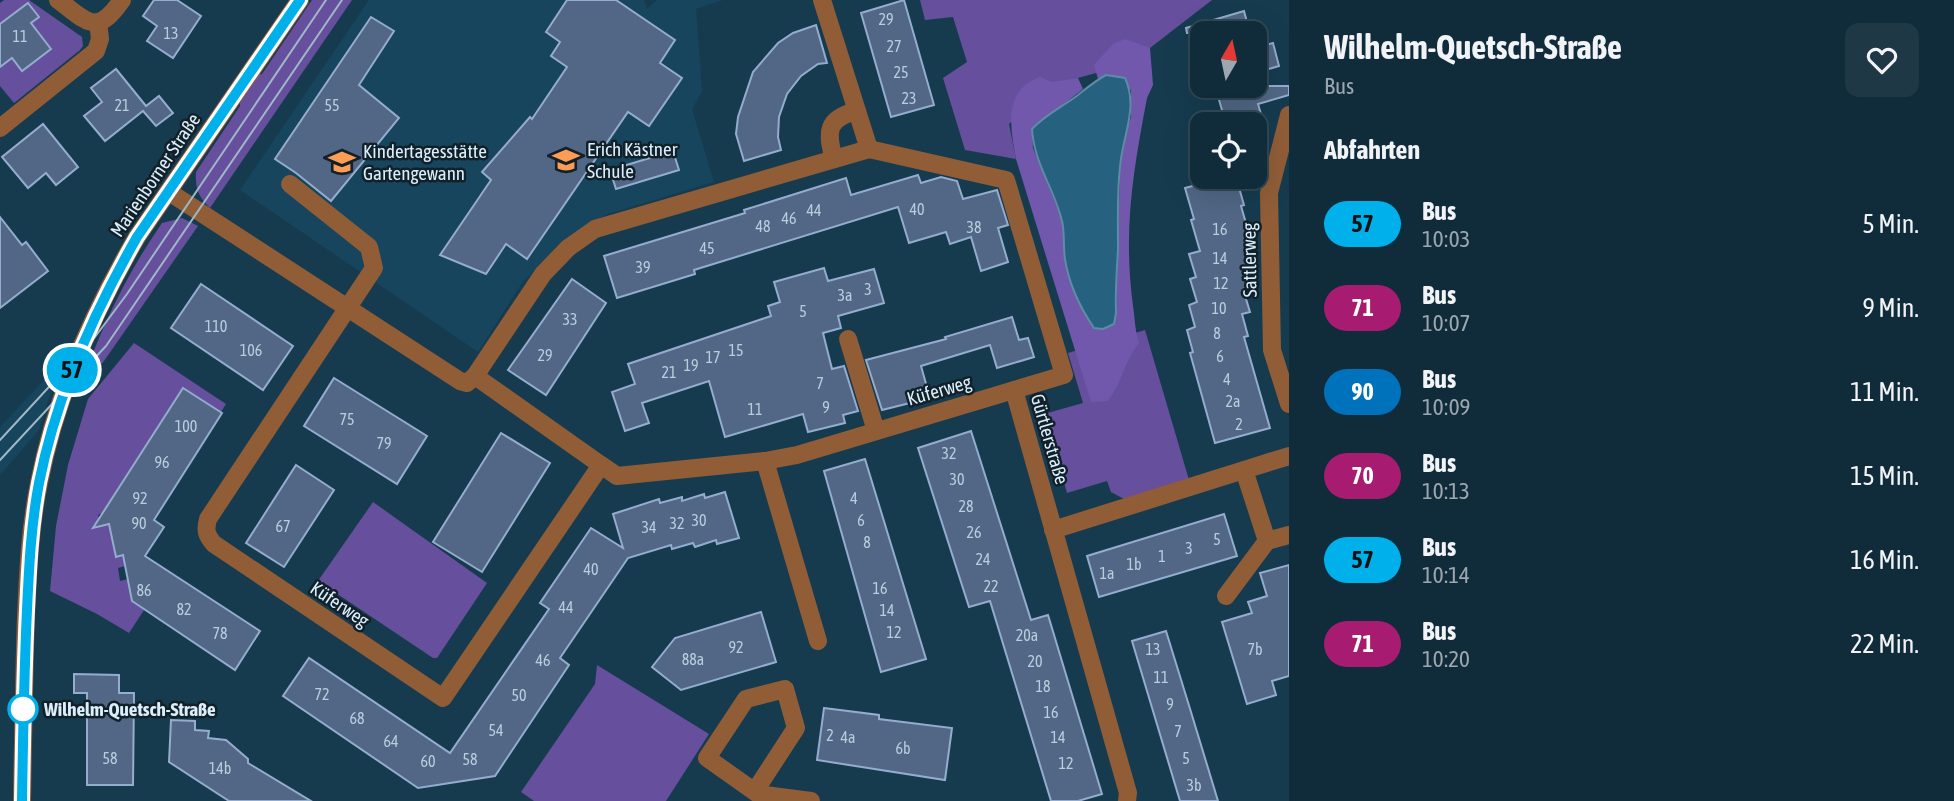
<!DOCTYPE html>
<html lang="de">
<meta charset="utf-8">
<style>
:root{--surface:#102c3b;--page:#1e3846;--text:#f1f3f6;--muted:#9ca7af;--line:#304855}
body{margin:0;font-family:"Asap Condensed",sans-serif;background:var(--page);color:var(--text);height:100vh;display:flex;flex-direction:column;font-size:26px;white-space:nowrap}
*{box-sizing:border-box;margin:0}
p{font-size:23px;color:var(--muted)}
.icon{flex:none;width:38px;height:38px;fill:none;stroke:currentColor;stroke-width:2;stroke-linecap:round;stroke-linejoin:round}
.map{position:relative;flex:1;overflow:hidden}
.sheet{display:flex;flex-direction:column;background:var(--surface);width:665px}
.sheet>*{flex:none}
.badge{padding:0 14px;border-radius:23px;font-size:24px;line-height:46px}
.needle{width:46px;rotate:9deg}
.tools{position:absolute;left:1190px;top:21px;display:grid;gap:14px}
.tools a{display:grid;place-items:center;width:77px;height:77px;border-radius:14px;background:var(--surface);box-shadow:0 7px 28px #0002,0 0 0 2px var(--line);font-size:35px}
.map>.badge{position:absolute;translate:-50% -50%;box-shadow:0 0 0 4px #fff}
h2{padding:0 35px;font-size:26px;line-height:63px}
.round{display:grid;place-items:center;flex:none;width:74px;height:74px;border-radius:14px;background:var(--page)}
.overview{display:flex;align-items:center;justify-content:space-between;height:119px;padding:0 35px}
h1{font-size:33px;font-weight:700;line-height:52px}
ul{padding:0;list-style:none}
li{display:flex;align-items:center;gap:21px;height:84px;padding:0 35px}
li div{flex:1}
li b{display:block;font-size:26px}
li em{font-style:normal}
li .badge{min-width:77px;font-weight:700;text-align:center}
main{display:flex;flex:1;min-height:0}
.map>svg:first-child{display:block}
</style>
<main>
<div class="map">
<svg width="1289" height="801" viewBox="0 0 1289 801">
<rect width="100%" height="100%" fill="#163b4f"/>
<!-- built -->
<g fill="#16455d">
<path d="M369 0H644L647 9 657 0H723L696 9 702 91 692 109 714 182 608 214 572 234 559 244 522 283 478 352 240 190Z"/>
<path d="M60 363 39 430 0 475V427Z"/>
</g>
<!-- green -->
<g fill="#664f9d">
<path d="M4 0H29L82 37 83 46 80 50 14 103 0 86V3Z"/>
<path d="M312 0H352L210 208C198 197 195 187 196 172L240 106V95L252 76 262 74Z"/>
<path d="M920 0H1212L1150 48 1127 54 1096 73 1049 86 1009 124 1016 159 965 150 943 78 967 62 953 17 925 20Z"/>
<path d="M182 218 198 226 104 361 80 389C100 329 126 275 162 223Z"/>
<path d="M1145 330 1189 480 1124 499 1111 492 1107 481 1067 493 1044 414 1083 403 1068 353Z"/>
<path d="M134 343 226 404 221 412 182 388 114 494 125 502 98 515 101 525 109 524 116 557 144 551 147 560 118 568 120 581 128 579 132 601 144 610 129 633 97 614 50 591 56 526 68 465 88 399Z"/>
<path d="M373 502 487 583 437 658H433L318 581Z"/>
<path d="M597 665 709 734 666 801H534L521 792 595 684Z"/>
</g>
<!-- forest -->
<path fill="#7158ac" d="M1125 39 1150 48 1153 85 1147 98C1133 172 1123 230 1133 306 1135 319 1135 331 1139 343 1124 361 1122 383 1108 401L1091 402 1016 159C1010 127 1003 90 1040 77L1052 82 1078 78 1083 89 1032 129 1033 148 1063 222 1065 259 1116 313 1120 167 1123 142 1131 117V90L1106 75 1098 79 1094 65 1113 44Z"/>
<!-- water -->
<path fill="#276180" stroke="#5d8ca5" stroke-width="2" d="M1106 75 1125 78C1139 108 1122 137 1120 167 1117 194 1118 221 1118 248 1117 270 1115 291 1116 313L1114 324 1103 329 1094 328C1079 306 1069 285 1065 259 1063 247 1065 233 1062 221 1054 188 1034 164 1032 129 1046 114 1062 107 1078 95 1088 87 1095 81 1106 75Z"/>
<!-- building -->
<g fill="#516785" stroke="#94accd" stroke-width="2">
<path d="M154 0H177L201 16 173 58 147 41 157 26 143 16Z"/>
<path d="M567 0H616L675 40 660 63 682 78 649 126 628 112 527 259 506 244 486 274 440 255 491 180 482 172 530 117 532 119 567 67 551 56 560 42 546 32Z"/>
<path d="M904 0 934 105 891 117 861 13Z"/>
<path d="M28 3 39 17 31 23 51 49 22 71 12 58 0 67V24Z"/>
<path d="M1244 11 1250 33H1187L1186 28Z"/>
<path d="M371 17 394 31 359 85 399 118 331 201 296 173 275 159Z"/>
<path d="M816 25 827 63 818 64 801 76 787 94 779 117 778 137 781 150 744 161 736 134 738 117 753 72 778 43 793 33Z"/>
<path d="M1273 43 1279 66 1255 73V48Z"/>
<path d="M116 69 146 106 159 96 173 113 156 126 143 111 105 141 84 116 102 102 91 88Z"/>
<path d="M1215 86H1289V95L1258 104 1264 124H1226Z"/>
<path d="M43 124 78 167 56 185 46 173 28 188 2 157Z"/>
<path d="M673 151 679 170 616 189 610 170Z"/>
<path d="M918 175 921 183 941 177 957 181 963 199 997 190 1008 225 998 228 1008 262 981 271 971 237 950 244 946 232 909 243 898 207 694 270 695 274 617 298 604 256 745 213 744 210 846 178 851 195Z"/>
<path d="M1202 177H1236L1244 205 1241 206 1250 237 1244 239 1250 262 1245 263 1251 287 1243 289 1250 312 1242 314 1248 336 1244 337 1270 428 1215 443 1190 353 1193 352 1187 330 1195 327 1189 305 1197 302 1190 279 1196 277 1189 254 1200 251 1191 220 1194 219 1185 188 1204 183Z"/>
<path d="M0 217 22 245 26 242 48 271 0 308Z"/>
<path d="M824 268 828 281 874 269 884 303 838 316 841 328 823 333 832 369 844 366 858 411 843 415 845 423 808 432 803 414 725 437 709 381 642 403 649 423 625 431 612 392 635 384 628 364 771 316 768 306 780 302 774 282Z"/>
<path d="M572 279 606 303 546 395 508 370Z"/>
<path d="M201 284 293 346 263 390 171 328Z"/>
<path d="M1012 317 1019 340 1028 338 1034 357 997 368 990 345 921 366 930 398 882 410 866 360 946 339 945 337Z"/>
<path d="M334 378 427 436 397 484 304 426Z"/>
<path d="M183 388 222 413 154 520 164 527 145 556 260 631 235 670 132 601 123 555 116 557 109 524 93 528Z"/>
<path d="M971 431 1031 620 1048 615 1102 794 1078 801H1051L990 601 969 607 918 448Z"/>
<path d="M501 433 550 463 482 572 433 542Z"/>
<path d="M865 459 926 659 881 672 824 471Z"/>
<path d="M296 465 334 490 284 567 246 543Z"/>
<path d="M725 492 739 538 717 544 716 540 695 547 693 543 672 549 671 545 628 558 560 658 569 665 495 776 418 788 283 696 309 658 450 753 549 609 540 603 591 528 623 548 613 514 659 499 660 503 682 497V501L704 494 705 498Z"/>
<path d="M1224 514 1237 556 1099 597 1087 556Z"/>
<path d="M1289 565V676L1272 681 1276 695 1247 704 1222 622 1252 613 1248 602 1267 596 1260 573Z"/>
<path d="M761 612 776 662 681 690 652 667 675 638Z"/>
<path d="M1166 631 1191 712 1218 801H1180L1132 641Z"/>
<path d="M74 674 119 675V693H134L133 785H87V693H74Z"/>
<path d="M824 708 879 715V719L952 728 945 780 817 760Z"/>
<path d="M171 720 195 721V730L209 731 208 738 226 740 248 759V763L311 801H229L169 762Z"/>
</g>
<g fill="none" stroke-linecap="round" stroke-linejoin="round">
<!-- minor -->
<g stroke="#905d37" stroke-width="18">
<path d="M58 0C88 22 96 37 122 0"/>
<path d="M822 0 857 111"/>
<path d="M1289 115 1269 193 1272 350 1289 404"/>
<path d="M0 128 96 51 100 39 98 22"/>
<path d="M834 159C826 131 827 118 857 111L869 149 1006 180 1064 375 1014 390 1128 793 1127 801"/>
<path d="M290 184 369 247 374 268 208 519C205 530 206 535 214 544L443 698 601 465 475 376"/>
<path d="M169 192 460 381 467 383 475 376 543 274 568 248 595 229 869 149"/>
<path d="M848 339 876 431"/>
<path d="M765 461 818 641"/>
<path d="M601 465 617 476 765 461 797 455 1014 390"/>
<path d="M1244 470 1289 456"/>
<path d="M1053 530 1244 470 1267 541 1289 535"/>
<path d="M1226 596 1267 541"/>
<path d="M755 791 796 728 785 689 746 699 707 758 758 794 811 801"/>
<path d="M22 801C23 739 24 677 26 615 28 571 30 527 39 483 56 396 92 314 137 237L300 0"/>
</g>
<!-- tram -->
<g stroke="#9fb8c7" stroke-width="2">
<path d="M0 440 95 337 127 294 326 0"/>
<path d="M0 460 106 346 342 0"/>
</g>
</g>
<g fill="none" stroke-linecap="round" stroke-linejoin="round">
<defs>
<path id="line" d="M22 801C23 737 24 673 27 610 29 567 31 525 39 483 56 396 93 314 137 237L300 0"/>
</defs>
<!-- line casing -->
<use href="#line" stroke="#fff" stroke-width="16"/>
<!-- line -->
<use href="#line" stroke="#00b0eb" stroke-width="10"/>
</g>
<!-- icons -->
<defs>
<symbol id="school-bare" viewBox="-9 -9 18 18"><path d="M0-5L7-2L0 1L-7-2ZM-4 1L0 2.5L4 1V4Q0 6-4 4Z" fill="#fd9d55" stroke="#112029" stroke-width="2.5" paint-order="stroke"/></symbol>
</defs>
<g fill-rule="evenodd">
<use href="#school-bare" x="547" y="141" width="38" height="38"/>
<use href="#school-bare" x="323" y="143" width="38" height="38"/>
</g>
<!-- markers -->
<circle fill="#fff" stroke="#00b0eb" stroke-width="3.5" cx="23" cy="709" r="14"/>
<g text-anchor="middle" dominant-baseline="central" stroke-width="5" stroke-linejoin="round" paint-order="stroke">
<!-- number labels -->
<g font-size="16" fill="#b8cdde">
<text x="886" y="19">29</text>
<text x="171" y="33">13</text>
<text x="20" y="36">11</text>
<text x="894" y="46">27</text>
<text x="901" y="72">25</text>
<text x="909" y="98">23</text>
<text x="122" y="105">21</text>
<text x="332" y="105">55</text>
<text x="917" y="209">40</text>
<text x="814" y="210">44</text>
<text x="789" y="218">46</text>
<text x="763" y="226">48</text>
<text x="974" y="227">38</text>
<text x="1220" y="229">16</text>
<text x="707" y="248">45</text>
<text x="1220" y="258">14</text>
<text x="643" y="267">39</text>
<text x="1221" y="283">12</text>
<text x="868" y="289">3</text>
<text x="845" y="295">3a</text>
<text x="1219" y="308">10</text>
<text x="803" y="311">5</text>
<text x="570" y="319">33</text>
<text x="216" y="326">110</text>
<text x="1217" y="333">8</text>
<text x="251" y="350">106</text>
<text x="736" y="350">15</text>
<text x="545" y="355">29</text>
<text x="1220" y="356">6</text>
<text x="713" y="357">17</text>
<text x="691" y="365">19</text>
<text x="669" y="372">21</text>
<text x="1227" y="379">4</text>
<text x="820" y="383">7</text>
<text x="1233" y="401">2a</text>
<text x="826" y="407">9</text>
<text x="755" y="409">11</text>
<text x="347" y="419">75</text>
<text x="1239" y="424">2</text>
<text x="186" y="426">100</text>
<text x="384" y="443">79</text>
<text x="949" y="453">32</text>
<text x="162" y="462">96</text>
<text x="957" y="479">30</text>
<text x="140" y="498">92</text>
<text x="854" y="498">4</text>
<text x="966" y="506">28</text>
<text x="699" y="520">30</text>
<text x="861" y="520">6</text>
<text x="139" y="523">90</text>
<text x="677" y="523">32</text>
<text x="283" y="526">67</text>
<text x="649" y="527">34</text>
<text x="974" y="532">26</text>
<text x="1217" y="539">5</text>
<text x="867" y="542">8</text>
<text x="1189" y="548">3</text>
<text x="1162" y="556">1</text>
<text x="983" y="559">24</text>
<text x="1134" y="564">1b</text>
<text x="591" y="569">40</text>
<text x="1107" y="573">1a</text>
<text x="991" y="586">22</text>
<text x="880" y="588">16</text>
<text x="144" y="590">86</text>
<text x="566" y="607">44</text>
<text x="184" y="609">82</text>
<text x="887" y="610">14</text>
<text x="894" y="632">12</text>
<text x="220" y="633">78</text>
<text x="1027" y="635">20a</text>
<text x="736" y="647">92</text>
<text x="1153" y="649">13</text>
<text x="1255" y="649">7b</text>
<text x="693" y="659">88a</text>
<text x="543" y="660">46</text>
<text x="1035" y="661">20</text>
<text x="1161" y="677">11</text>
<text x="1043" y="686">18</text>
<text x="322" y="694">72</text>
<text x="519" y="695">50</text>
<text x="1170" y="704">9</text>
<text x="1051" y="712">16</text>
<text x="357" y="718">68</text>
<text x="496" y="730">54</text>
<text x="1178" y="731">7</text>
<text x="830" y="735">2</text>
<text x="848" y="737">4a</text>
<text x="1058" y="737">14</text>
<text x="391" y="741">64</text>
<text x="903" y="748">6b</text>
<text x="110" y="758">58</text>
<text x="1186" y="758">5</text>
<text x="470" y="759">58</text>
<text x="428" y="761">60</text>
<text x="1066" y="763">12</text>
<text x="220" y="768">14b</text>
<text x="1194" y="785">3b</text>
</g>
<!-- poi labels -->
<g font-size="19" fill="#dbeffb" stroke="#112029" text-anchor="start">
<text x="587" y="149">Erich Kästner<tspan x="587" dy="22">Schule</tspan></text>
<text x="363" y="151">Kindertagesstätte<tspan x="363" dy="22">Gartengewann</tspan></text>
</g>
<!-- street labels -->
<g font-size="19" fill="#dbeffb" stroke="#112029">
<text transform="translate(155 175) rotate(-56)">Marienborner Straße</text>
<text transform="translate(1249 260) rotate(-91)">Sattlerweg</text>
<text transform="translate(939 390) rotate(-16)">Küferweg</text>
<text transform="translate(1050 439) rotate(74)">Gürtlerstraße</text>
<text transform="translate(340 604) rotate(34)">Küferweg</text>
</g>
<!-- stop labels -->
<g font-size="19" font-weight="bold" fill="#dbeffb" stroke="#112029" text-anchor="start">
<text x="44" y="709">Wilhelm-Quetsch-Straße</text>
</g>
</g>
</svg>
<div class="tools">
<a><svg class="needle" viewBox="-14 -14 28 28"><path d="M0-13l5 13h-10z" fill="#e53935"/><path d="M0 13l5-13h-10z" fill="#9ca7af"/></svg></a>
<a><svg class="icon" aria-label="locate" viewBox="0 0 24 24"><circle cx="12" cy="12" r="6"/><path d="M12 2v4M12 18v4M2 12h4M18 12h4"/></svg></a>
</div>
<b class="badge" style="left:72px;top:370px;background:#00b0eb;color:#111">57</b>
</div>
<section class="sheet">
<div class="overview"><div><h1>Wilhelm-Quetsch-Straße</h1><p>Bus</p></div><a class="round"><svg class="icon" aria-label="heart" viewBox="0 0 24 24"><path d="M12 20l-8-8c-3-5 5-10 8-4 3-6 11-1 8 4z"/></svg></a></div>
<h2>Abfahrten</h2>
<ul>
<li><span class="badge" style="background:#00b0eb;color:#111">57</span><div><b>Bus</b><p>10:03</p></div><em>5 Min.</em></li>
<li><span class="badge" style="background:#a71b71;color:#fff">71</span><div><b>Bus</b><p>10:07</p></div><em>9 Min.</em></li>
<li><span class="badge" style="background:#0072bc;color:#fff">90</span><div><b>Bus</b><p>10:09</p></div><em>11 Min.</em></li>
<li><span class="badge" style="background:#a71b71;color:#fff">70</span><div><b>Bus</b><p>10:13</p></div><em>15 Min.</em></li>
<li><span class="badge" style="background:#00b0eb;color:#111">57</span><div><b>Bus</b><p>10:14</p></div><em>16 Min.</em></li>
<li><span class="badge" style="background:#a71b71;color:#fff">71</span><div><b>Bus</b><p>10:20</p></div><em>22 Min.</em></li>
</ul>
</section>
</main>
